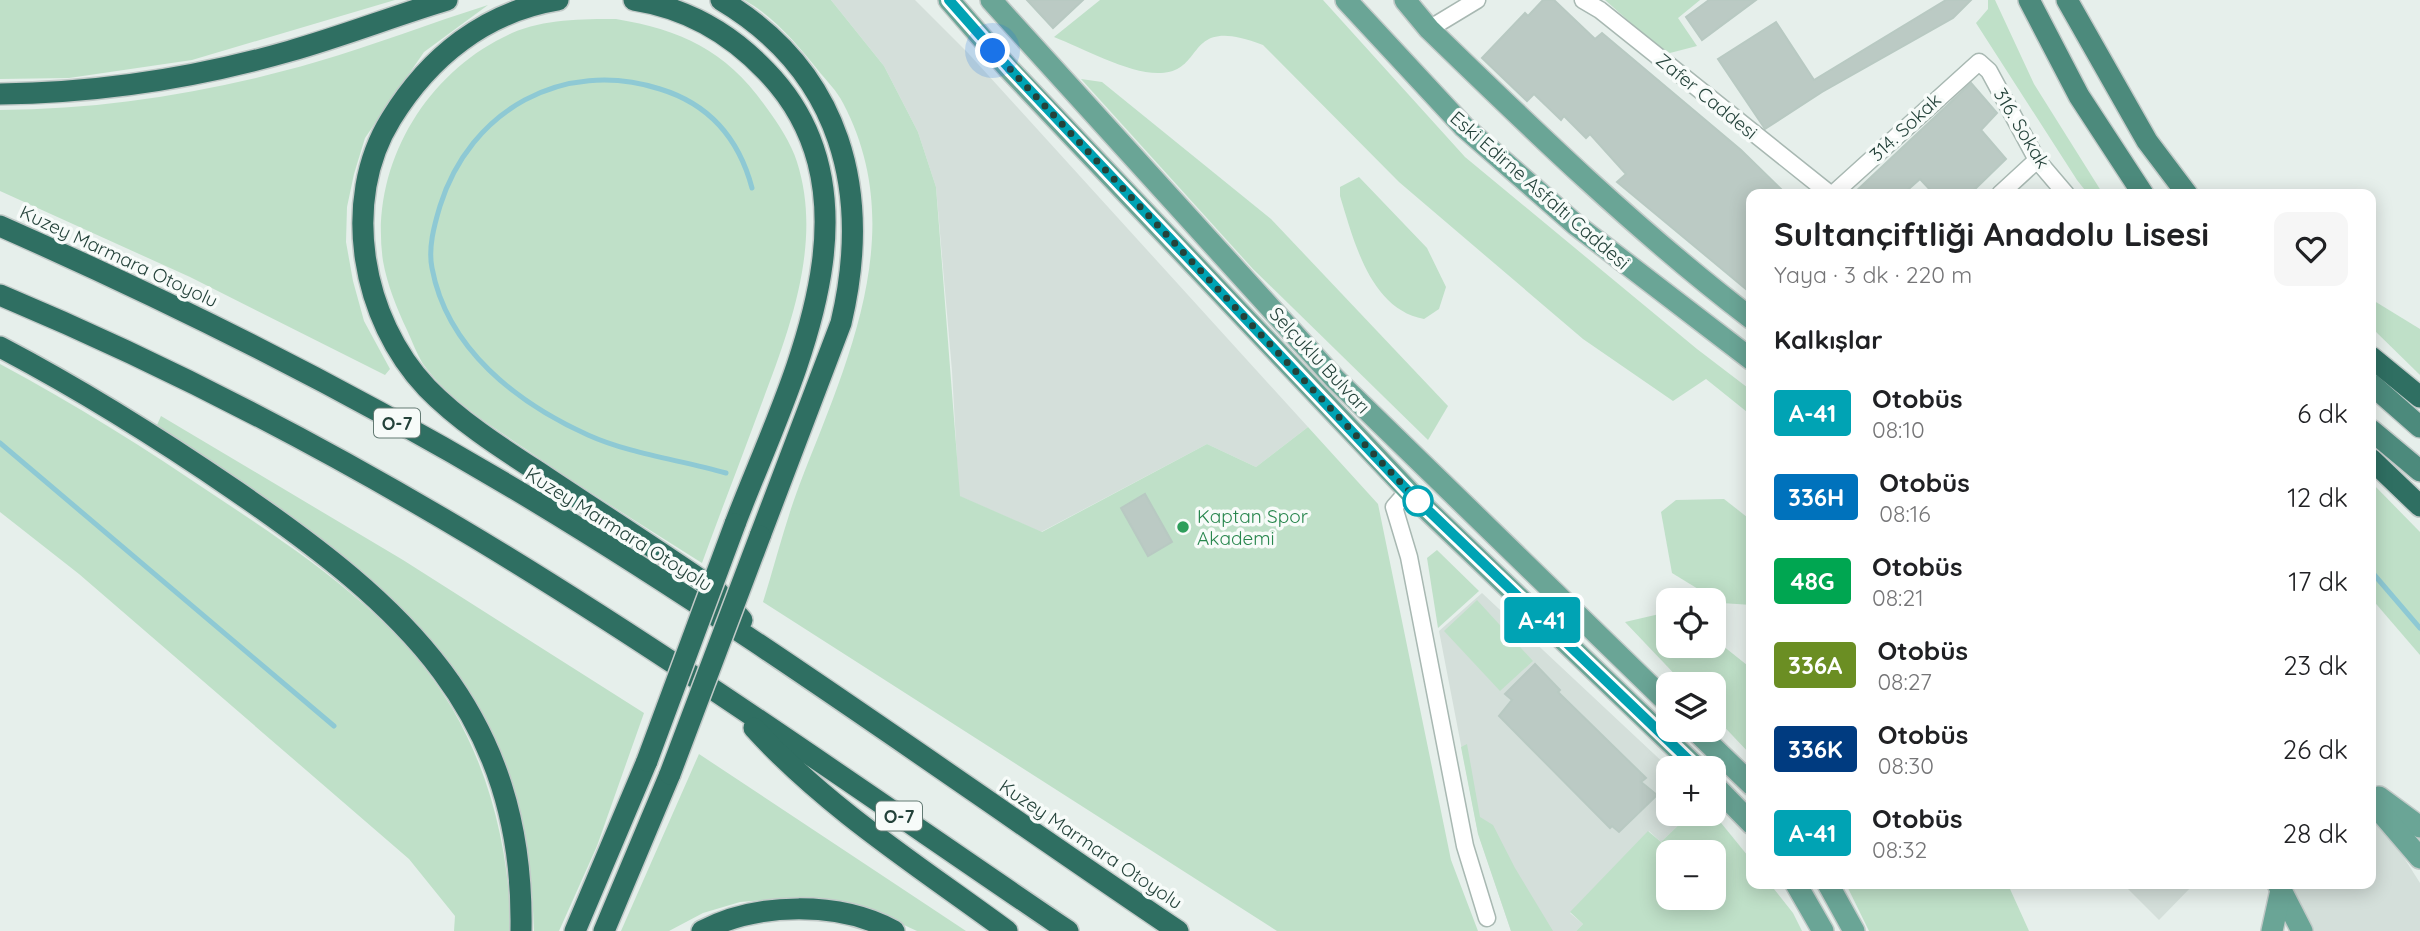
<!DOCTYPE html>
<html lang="tr">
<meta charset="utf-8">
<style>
:root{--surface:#fff;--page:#f6f6f6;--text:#202124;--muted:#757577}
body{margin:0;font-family:Quicksand,sans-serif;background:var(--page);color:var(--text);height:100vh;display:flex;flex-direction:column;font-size:26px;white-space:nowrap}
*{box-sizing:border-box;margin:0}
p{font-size:23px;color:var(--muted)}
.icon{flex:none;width:38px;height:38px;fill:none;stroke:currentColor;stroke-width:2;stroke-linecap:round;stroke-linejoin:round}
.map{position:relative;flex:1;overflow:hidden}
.sheet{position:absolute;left:1746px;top:189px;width:630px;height:700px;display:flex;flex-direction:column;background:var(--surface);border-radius:14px;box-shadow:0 4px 18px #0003}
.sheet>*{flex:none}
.badge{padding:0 14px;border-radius:5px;font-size:24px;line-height:46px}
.controls{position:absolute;left:1656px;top:588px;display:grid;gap:14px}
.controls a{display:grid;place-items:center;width:70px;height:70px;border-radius:14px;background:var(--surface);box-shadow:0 4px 18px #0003;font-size:35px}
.you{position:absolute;width:35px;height:35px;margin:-18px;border:5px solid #fff;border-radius:50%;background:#1a73e8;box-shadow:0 0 0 10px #1a73e833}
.map>.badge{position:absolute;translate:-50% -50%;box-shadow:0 0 0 4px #fff}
h2{padding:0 28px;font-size:26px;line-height:63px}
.round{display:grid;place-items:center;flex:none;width:74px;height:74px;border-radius:14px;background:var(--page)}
.headline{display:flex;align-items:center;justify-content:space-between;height:119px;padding:0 28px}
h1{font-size:33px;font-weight:800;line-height:52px}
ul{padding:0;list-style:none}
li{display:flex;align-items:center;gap:21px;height:84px;padding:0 28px}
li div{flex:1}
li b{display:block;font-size:26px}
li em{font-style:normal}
li .badge{min-width:77px;font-weight:700;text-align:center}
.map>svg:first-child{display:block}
</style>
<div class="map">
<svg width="2420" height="931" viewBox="0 0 2420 931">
<rect width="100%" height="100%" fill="#e6efeb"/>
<!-- built -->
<g fill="#d4dfda">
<path d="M831 0H915L968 53 1308 427 1256 467 1207 444 1041 532 959 496 952 371 936 187 918 132 884 66Z"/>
<path d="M1482 593 1669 768 1668 814H1690L1661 842 1649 831 1570 913 1583 924 1576 931H1511L1478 833 1439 631Z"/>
<path d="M2371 819 2389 834 2420 883V931H2312L2287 884H2371Z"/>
<path d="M2123 884H2194L2159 920Z"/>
</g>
<!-- green -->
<g fill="#bfe0c8" fill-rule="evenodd">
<path d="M0 0H395L192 60 69 78 0 79Z"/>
<path d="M744 0H831L884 66 918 132 936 187 960 496 1042 532 1207 444 1256 467 1308 427 1378 504 1451 860 1478 931H1277L763 602C775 564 785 523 799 486 846 364 911 232 843 103 837 91 826 80 817 69 798 45 772 15 744 0Z"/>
<path d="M1100 0H1323L1465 157 1697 349 1752 391V416L1706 379 1673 401 1583 339 1399 182 1263 45C1183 14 1207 71 1161 73 1131 75 1082 48 1054 37Z"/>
<path d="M1605 0H1700L1678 18 1697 46 1666 54Z"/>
<path d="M1988 0H1995L2034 84 2103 194H2088L2077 180 1976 23 1988 9Z"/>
<path d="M488 5 424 52 365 138 354 174 347 207 346 242 353 281 364 321 390 369 385 375 190 277 0 191V110C107 109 213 92 316 62 374 45 431 23 488 5Z"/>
<path d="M616 19C682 30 727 51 766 107 778 123 791 143 797 162 825 249 784 343 754 424 737 470 719 516 702 563 642 525 582 488 524 448 489 424 449 400 423 364 417 354 412 341 407 330 397 309 387 284 383 261 369 166 426 71 512 33 544 19 582 19 616 19Z"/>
<path d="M1081 79 1102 82 1271 219 1448 406 1428 440 1253 269Z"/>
<path d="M1359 177 1427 248 1446 287 1439 309 1424 319C1370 309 1354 241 1340 196V187Z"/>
<path d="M2371 299 2420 329V375L2371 327Z"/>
<path d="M0 364C75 404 146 449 217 497 303 554 399 617 452 708 492 777 509 852 511 931H454L455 916 409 859 79 574 0 512Z"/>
<path d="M161 416 403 560 644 713 597 846 559 931H534C527 656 361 565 157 425Z"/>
<path d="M2371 482 2420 532V655L2371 598Z"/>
<path d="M1724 499 1752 521V605L1721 603 1672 573 1661 512 1676 500Z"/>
<path d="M1437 550 1479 591 1438 628 1427 558Z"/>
<path d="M1477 600 1533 661 1500 691 1444 631Z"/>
<path d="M1668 612V646H1713V638L1752 669V756L1713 715V684H1684L1625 622Z"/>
<path d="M1467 744 1480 817 1493 825 1515 868 1553 931H1511L1478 834 1461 747Z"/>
<path d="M699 754 966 931H917L869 909 788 898 740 902 703 913 669 931H621Z"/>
<path d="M1713 813 1752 861V884H1770L1793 913 1802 931H1576L1583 924 1570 912 1648 831 1661 842 1690 814ZM1668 852H1713V898H1668Z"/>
<path d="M1846 884H2013L2010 889 2029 931H1869Z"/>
</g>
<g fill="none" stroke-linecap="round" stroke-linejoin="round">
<!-- stream -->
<g stroke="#8ec9d4" stroke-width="5">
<path d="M0 443 334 726"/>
<path d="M726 473C681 460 630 454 588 435 517 403 447 349 432 268 428 248 434 226 440 206 470 110 563 58 660 89 709 104 739 139 752 188"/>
<path d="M2371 571 2420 628"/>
</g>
</g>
<!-- building -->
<g fill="#bbcac4" stroke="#b8c9c2" stroke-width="2">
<path d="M1027 0H1083L1053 28Z"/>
<path d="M1543 0H1554L1595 39 1602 33 1741 150 1786 194H1752V294L1617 182 1626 174 1590 134 1586 138 1564 116 1561 120 1534 94 1527 101 1482 58 1525 13 1528 16Z"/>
<path d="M1709 0H1756L1702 40 1686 17Z"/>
<path d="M1946 0H1971L1953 18 1822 92 1765 129 1718 59 1776 22 1814 80Z"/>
<path d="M1971 83 1997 113 1981 130 2006 159 1970 194H1934L1920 179 1903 194H1853Z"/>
<path d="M1145 494 1172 542 1148 556 1121 508Z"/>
<path d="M1535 664 1560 690 1558 692 1646 778 1641 782 1657 795 1619 832 1612 826 1610 828 1499 716 1512 700 1505 694Z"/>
</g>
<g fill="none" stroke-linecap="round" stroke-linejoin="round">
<defs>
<g id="minor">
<path d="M1583 0 1600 10 1830 194"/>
<path d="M1429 29 1477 0"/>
<path d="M1833 194 1979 62 1989 71 2037 160 2066 194"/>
<path d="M2000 194 2037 160"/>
<path d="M1408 491 1394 507 1409 557 1465 846 1487 918"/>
</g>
<g id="primary">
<path d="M949 0 1008 68 1420 503 1697 768"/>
<path d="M991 0 1334 378 1668 703"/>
<path d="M1346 0 1464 127 1576 225 1752 360"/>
<path d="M1405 0 1429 29C1533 130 1637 231 1752 319"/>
<path d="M1695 730 1752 785"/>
<path d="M1713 784 1752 824"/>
<path d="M2379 797 2420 827"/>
<path d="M2371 801 2420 858"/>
<path d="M1796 884 1823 931"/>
<path d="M1828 884 1854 931"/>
<path d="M2278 884 2302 931"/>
<path d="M2272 931 2281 890"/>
</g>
<g id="trunk">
<path d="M2029 0 2079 96 2143 194"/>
<path d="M2067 0 2147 141 2187 194"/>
<path d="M2371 384 2420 427"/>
<path d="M2371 430 2420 471"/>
</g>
<g id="motorway">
<path d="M558 0C485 12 429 57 391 119 340 201 362 320 427 388 461 423 506 451 546 477 603 515 661 552 717 591L742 620"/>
<path d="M634 0C686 8 730 33 766 71 891 200 787 387 735 524"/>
<path d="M721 0C842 72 872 192 841 323L760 536"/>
<path d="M0 94C98 93 196 78 290 51 343 36 394 16 447 0"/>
<path d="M0 226C179 305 354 393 523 494 748 629 961 785 1178 931"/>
<path d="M0 295C165 364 326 448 479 540 681 662 873 799 1068 931"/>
<path d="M0 347C82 390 160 439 236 491 402 605 525 712 521 931"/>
<path d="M2371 357 2420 397"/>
<path d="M2371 459 2420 506"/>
<path d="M754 728C827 808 920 867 1007 931"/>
<path d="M575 931 647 761"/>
<path d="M604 931 670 774"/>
<path d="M702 931C758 902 839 901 894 931"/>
</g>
</defs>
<!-- minor casing -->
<use href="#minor" stroke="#a8b8b2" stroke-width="19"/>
<!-- primary casing -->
<use href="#primary" stroke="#c2cac8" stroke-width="24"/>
<!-- trunk casing -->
<use href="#trunk" stroke="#c2cac8" stroke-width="24"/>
<!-- motorway casing -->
<use href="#motorway" stroke="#c2cac8" stroke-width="24"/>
<!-- minor -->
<use href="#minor" stroke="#fff" stroke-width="16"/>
<!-- primary -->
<use href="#primary" stroke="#6aa596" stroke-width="21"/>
<!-- trunk -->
<use href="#trunk" stroke="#4c8a7c" stroke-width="21"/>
<!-- motorway -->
<use href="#motorway" stroke="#2f6f62" stroke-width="21"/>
<defs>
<g id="motorway-bridge">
<path d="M647 761 735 524"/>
<path d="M670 774 760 536"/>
</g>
</defs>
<!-- motorway-bridge casing -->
<use href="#motorway-bridge" stroke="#c2cac8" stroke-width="24" stroke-linecap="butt"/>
<!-- motorway-bridge -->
<use href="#motorway-bridge" stroke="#2f6f62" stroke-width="21"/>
</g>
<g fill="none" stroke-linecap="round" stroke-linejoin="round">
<defs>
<path id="line" d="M949 0 1009 68 1408 491 1697 768"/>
</defs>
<!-- line casing -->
<use href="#line" stroke="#fff" stroke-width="16"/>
<!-- line -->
<use href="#line" stroke="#00a3b4" stroke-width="10"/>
<!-- walk -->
<path stroke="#24423a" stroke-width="7" stroke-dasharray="0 12.6" d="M993 51 1420 503 1418 501"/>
</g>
<!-- markers -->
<circle fill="#fff" stroke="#00a3b4" stroke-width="3.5" cx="1418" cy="501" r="14"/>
<circle fill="#2e9e5b" stroke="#f7fbf9" stroke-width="2.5" cx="1183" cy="527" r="7"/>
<g text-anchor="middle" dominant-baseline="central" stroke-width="7" stroke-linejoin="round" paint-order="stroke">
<!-- shield labels -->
<g fill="#f7fbf9" stroke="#637a73" stroke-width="2">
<rect x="374" y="408.5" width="46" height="29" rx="5"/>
<rect x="876" y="801.5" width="46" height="29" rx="5"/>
</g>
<g font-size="18" font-weight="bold" fill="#24423a">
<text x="397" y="423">O-7</text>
<text x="899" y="816">O-7</text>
</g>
<!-- street labels -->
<g font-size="19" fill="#24423a" stroke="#f7fbf9">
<text transform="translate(1707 96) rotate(39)">Zafer Caddesi</text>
<text transform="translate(1905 127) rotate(-43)">314. Sokak</text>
<text transform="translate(2022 128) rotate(59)">316. Sokak</text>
<text transform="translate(1540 190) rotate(41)">Eski Edirne Asfaltı Caddesi</text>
<text transform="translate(119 256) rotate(25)">Kuzey Marmara Otoyolu</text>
<text transform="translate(1320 360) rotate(47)">Selçuklu Bulvarı</text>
<text transform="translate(619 529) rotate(32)">Kuzey Marmara Otoyolu</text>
<text transform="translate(1091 844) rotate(34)">Kuzey Marmara Otoyolu</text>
</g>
<!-- leisure labels -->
<g font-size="19" fill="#27864d" stroke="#f7fbf9" text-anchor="start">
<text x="1197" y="516">Kaptan Spor<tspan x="1197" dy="22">Akademi</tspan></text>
</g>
</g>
</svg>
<div class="controls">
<a><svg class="icon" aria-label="locate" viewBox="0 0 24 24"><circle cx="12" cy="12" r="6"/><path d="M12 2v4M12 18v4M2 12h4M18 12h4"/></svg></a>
<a><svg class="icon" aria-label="layers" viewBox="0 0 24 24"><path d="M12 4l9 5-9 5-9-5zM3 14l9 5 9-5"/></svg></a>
<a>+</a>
<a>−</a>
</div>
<div class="you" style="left:993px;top:51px"></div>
<b class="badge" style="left:1542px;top:620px;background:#00a3b4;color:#fff">A-41</b>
<section class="sheet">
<div class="headline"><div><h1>Sultançiftliği Anadolu Lisesi</h1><p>Yaya · 3 dk · 220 m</p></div><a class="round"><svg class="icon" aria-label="heart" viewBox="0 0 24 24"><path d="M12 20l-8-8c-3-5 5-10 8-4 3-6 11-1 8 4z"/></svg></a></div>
<h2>Kalkışlar</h2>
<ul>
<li><span class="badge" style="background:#00a3b4;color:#fff">A-41</span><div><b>Otobüs</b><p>08:10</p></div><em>6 dk</em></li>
<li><span class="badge" style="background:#0072bc;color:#fff">336H</span><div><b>Otobüs</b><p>08:16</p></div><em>12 dk</em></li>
<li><span class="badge" style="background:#00a651;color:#fff">48G</span><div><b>Otobüs</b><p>08:21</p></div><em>17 dk</em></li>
<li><span class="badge" style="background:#6b8e23;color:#fff">336A</span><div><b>Otobüs</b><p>08:27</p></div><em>23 dk</em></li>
<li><span class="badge" style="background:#003b80;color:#fff">336K</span><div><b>Otobüs</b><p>08:30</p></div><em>26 dk</em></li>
<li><span class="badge" style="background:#00a3b4;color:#fff">A-41</span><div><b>Otobüs</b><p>08:32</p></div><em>28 dk</em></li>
</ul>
</section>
</div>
